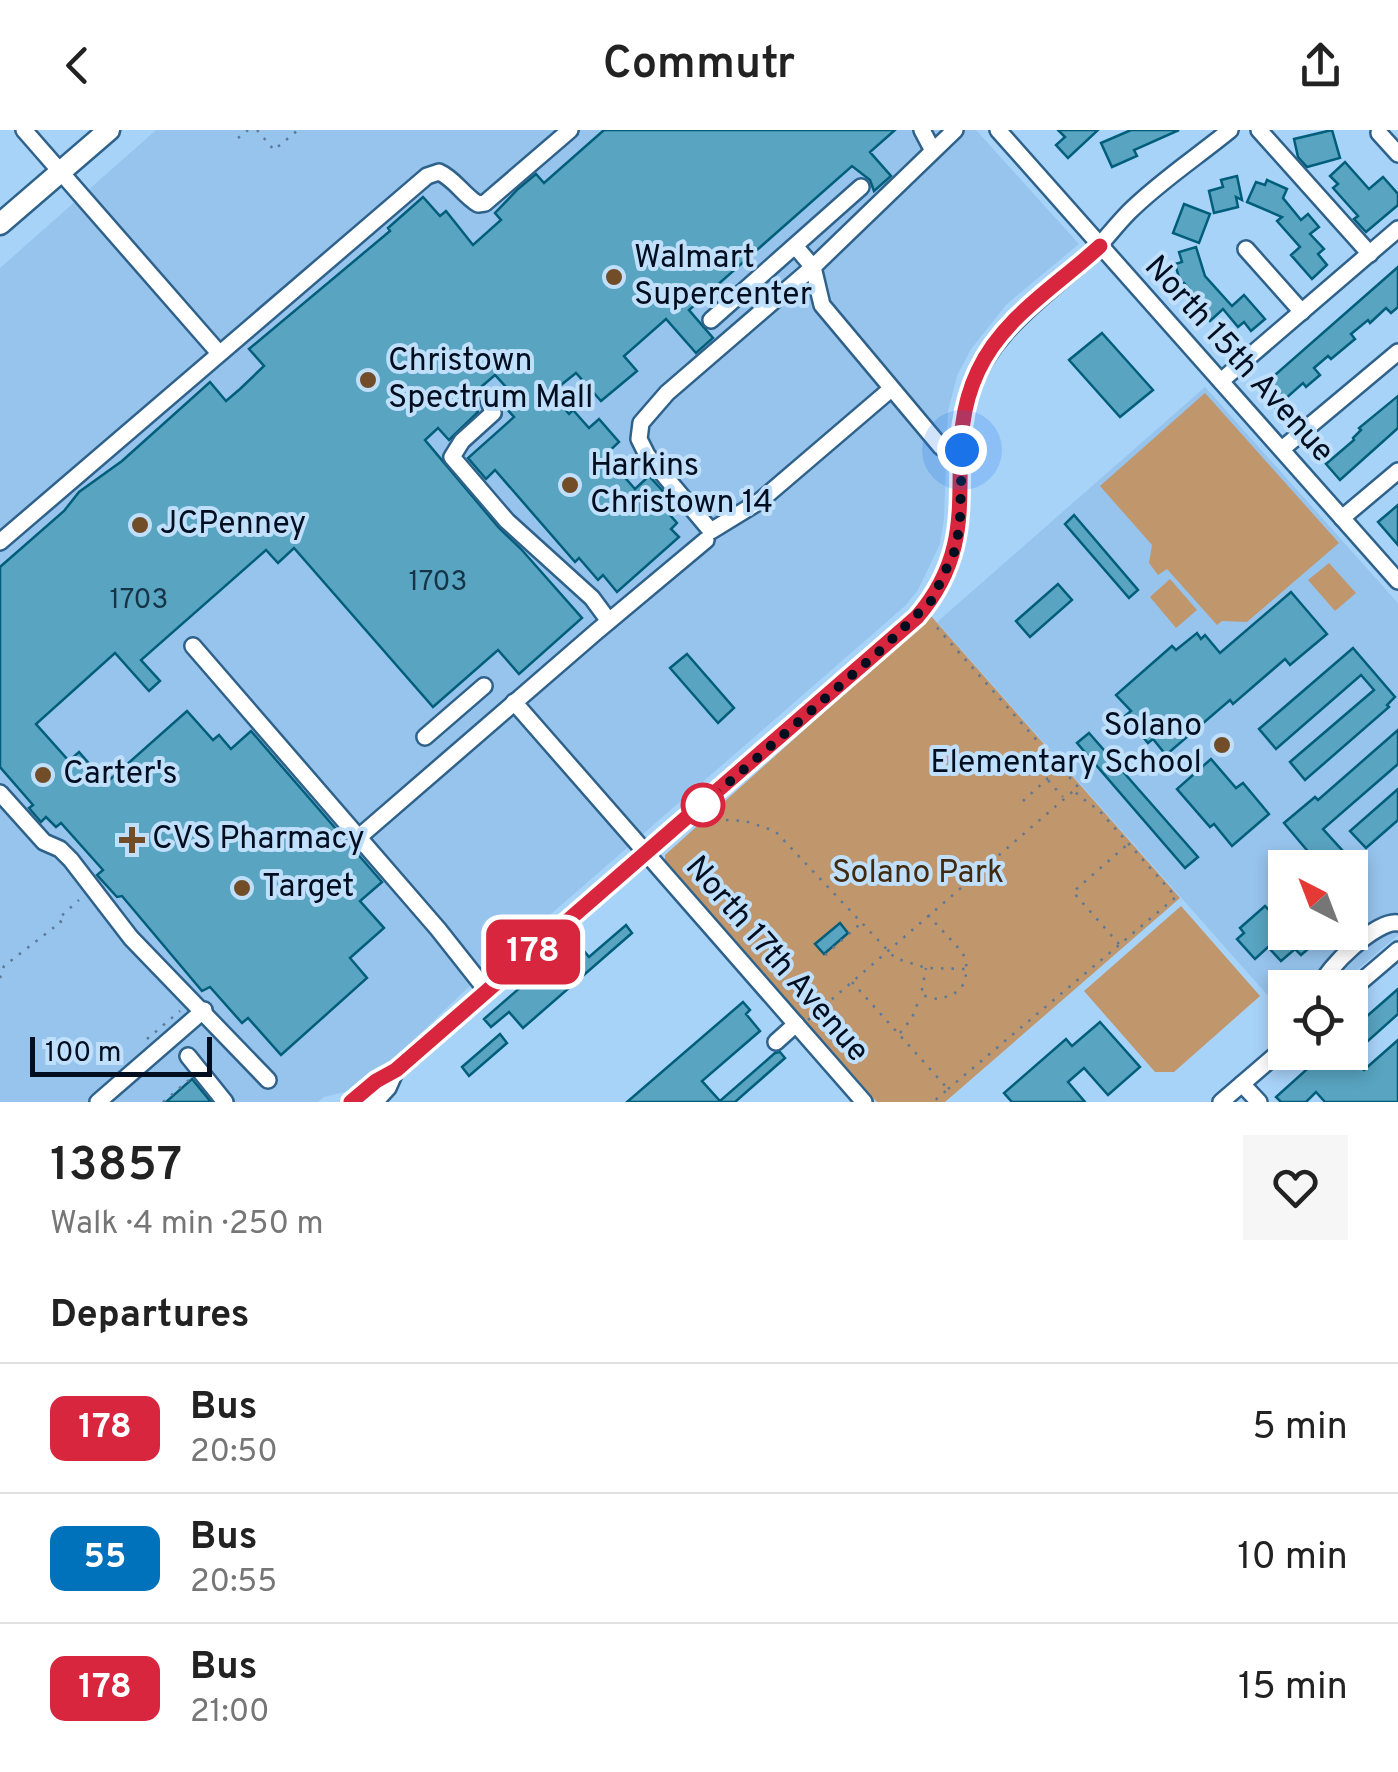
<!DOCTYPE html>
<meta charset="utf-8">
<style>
:root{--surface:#fff;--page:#f6f6f6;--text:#222;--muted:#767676;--line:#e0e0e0}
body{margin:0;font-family:Overpass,sans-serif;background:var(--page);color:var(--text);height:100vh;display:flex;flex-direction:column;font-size:38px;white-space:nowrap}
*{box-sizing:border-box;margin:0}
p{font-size:32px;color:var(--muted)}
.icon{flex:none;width:55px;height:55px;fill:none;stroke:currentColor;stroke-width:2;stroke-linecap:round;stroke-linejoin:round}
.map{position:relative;height:972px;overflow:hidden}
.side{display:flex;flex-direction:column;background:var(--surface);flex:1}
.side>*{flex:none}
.badge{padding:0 20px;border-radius:15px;font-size:35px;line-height:65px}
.needle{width:65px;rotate:318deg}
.fabs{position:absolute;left:1268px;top:720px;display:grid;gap:20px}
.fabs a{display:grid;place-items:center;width:100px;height:100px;border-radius:0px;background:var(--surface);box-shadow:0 5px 15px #0003;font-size:50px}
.scale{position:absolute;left:30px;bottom:25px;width:182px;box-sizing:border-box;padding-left:10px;border:5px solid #000e1f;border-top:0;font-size:28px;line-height:35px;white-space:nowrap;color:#000e1f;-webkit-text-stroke:8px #bfdffb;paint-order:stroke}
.you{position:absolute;width:50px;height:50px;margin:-25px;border:8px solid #fff;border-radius:50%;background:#1a73e8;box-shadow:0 0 0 15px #1a73e833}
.map>.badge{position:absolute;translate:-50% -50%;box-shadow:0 0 0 5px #fff}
h2{padding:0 50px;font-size:38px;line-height:90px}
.round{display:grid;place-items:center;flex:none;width:105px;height:105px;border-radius:0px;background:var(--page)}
.overview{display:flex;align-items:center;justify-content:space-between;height:170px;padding:0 50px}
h1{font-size:48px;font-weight:600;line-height:75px}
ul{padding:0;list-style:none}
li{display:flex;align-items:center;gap:30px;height:130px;padding:0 50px;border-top:2px solid var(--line)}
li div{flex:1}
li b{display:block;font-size:38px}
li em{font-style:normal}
li .badge{min-width:110px;font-weight:700;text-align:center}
header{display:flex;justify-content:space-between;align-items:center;height:130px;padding:0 50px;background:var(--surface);font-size:45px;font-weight:600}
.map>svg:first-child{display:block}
</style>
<header><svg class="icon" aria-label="back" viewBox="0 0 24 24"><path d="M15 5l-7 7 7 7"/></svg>Commutr<svg class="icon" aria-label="share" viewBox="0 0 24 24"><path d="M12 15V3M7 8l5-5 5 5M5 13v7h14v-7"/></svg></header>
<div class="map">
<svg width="1398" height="972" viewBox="0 0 1398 972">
<rect width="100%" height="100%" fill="#a8d3f9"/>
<!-- built -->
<g fill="#97c4ed" fill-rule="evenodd">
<path d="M156 0H976L1079 114 1007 174 971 219 957 246 948 281 944 389 940 414 918 460 905 476 481 845 365 957 324 967 318 972H0V138Z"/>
<path d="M1205 257 1398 473V805L1337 857 1285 858V885L937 492ZM1285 738H1350V802H1285Z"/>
</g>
<!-- green -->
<g fill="#c0966c">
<path d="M1205 263 1339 413 1247 492 1222 491 1217 495 1167 439 1158 445 1149 433 1152 415 1100 356Z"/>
<path d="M1329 433 1356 463 1335 481 1308 450Z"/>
<path d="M1170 449 1197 480 1176 498 1150 467Z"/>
<path d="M931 486 1180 768 945 972H877L665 732V725Z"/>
<path d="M1181 776 1260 866 1174 942H1155L1084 861Z"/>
</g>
<!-- building -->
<g fill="#58a4c1" stroke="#005e7a" stroke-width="2.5">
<path d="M604 0H895L870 22 891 46 874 61 870 50 852 36 689 180 713 208 696 223 666 189 624 226 637 241 601 271 576 243 551 263 569 284 573 280 589 298 599 289 619 312 605 325 635 359 649 346 661 359 669 369 662 376 677 393 671 399 679 407 617 462 603 445 598 450 579 428 575 432 495 340 486 349 468 328 514 287 505 277 516 268 495 245 467 269 478 282 449 310 438 298 425 310 499 398 521 419 582 488 519 544 498 520 433 577 294 418 278 433 266 420 141 530 160 551 149 561 115 523 36 594 69 631 79 622 106 653 187 581 213 610 219 605 231 619 251 601 382 752 360 771 384 798 350 828 367 848 281 925 248 888 242 893 210 857 202 861 122 766 117 767 97 745 103 740 61 693 56 697 46 687 41 692 29 678 33 675 0 637V437L64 381 79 362 122 331 210 252 226 271 240 259 264 236 249 219 390 101 388 98 423 67 440 86 446 81 473 115 501 90 495 83 518 59 536 44 544 53Z"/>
<path d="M1058 0H1098L1068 28 1056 15 1065 7Z"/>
<path d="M1131 0H1179L1134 20 1137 26 1112 37 1101 13Z"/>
<path d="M1332 0 1340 28 1307 37 1298 27 1294 9Z"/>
<path d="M1345 32 1369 59 1383 47 1398 64V75L1366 102 1354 89 1358 86 1333 58 1338 54 1330 46Z"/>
<path d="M1237 46 1242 70 1236 67 1238 77 1214 83 1209 61 1223 57 1221 50Z"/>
<path d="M1267 50 1287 59 1283 68 1301 90 1308 84 1319 97 1310 104 1324 119 1318 124 1327 135 1312 149 1291 125 1300 117 1277 91 1282 87 1247 72 1256 52 1265 55Z"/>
<path d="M1184 74 1210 84 1199 113 1173 103Z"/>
<path d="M1196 117 1205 146 1232 176 1244 165 1265 189 1251 201 1244 192 1238 197 1223 179 1210 191 1195 175 1200 171 1184 153 1181 154 1175 134 1182 132 1179 122Z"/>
<path d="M1398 137V177L1391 183 1386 178 1370 193 1368 190 1351 204 1355 209 1331 229 1328 226 1314 238 1320 245 1306 257 1303 253 1285 269 1292 277 1282 286 1259 259Z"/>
<path d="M1102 203 1153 260 1120 287 1069 230Z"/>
<path d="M1398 266V298L1340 350 1326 334 1354 310 1353 308 1361 300 1359 298Z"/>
<path d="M1398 375V415L1378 392Z"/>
<path d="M1074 385 1138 460 1129 468 1065 394Z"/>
<path d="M1058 454 1072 470 1030 507 1016 491Z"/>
<path d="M1291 462 1327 504 1290 535 1285 529 1233 574 1230 570 1166 625 1153 609 1148 613 1125 586 1131 581 1116 565 1172 516 1176 520 1197 503 1201 509 1205 505 1220 523Z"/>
<path d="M1353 518 1395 567 1387 575 1389 577 1305 650 1290 632 1374 560 1361 545 1276 619 1259 599Z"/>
<path d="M687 524 734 578 718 593 670 538Z"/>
<path d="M1398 600V634L1323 699 1352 731 1344 738H1322L1284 693 1315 667 1318 670Z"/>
<path d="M1089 603 1198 727 1185 738 1077 613Z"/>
<path d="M1211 629 1236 658 1243 653 1269 684 1232 716 1214 694 1210 697 1177 659Z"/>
<path d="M1398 659V690L1366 718 1350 701Z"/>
<path d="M1280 771 1285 776V802H1328L1301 825 1295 819 1281 831 1268 817 1255 829 1237 809 1244 803 1240 798 1265 776 1269 780Z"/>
<path d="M840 793 848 803 824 824 815 814Z"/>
<path d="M626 795 632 803 523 898 509 882 491 897 484 889 575 810 589 827Z"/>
<path d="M1398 859V884L1351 926 1364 940 1398 910V972H1325L1316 962 1306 972H1281L1276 967 1326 922 1350 924V901Z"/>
<path d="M743 872 750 880 746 884 760 901 702 951 720 971 775 923 780 922 785 928 735 972H627Z"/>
<path d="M1100 892 1140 937 1108 965 1084 938 1068 952 1085 972H1012L1004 963 1066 909 1072 916Z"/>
<path d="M500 904 507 913 469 946 462 937Z"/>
<path d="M192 949 211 972H166Z"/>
</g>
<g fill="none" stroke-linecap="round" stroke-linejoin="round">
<defs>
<g id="minor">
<path d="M24 0 219 223"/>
<path d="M922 0 932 19"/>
<path d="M998 0 1398 451"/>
<path d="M1259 0 1370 124"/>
<path d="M1379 3 1398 24"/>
<path d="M795 116 813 137 822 175 941 317 961 319"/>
<path d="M1246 119 1302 182"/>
<path d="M711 190 861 57"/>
<path d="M1221 251 1398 99"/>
<path d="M891 259 760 371 711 401 647 325 639 309 641 293 667 263 813 137 955 0"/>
<path d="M488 268 493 283 462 311 452 327 507 391 592 468 609 491"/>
<path d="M1282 319 1398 222"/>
<path d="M1342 388 1398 341"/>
<path d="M0 412 427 46 439 42C455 49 463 65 478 74L485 73 570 0"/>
<path d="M193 516 438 799 487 861"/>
<path d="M514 572 864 972"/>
<path d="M425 607 484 556"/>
<path d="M0 663 44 712 60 719 71 730 131 808 268 950"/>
<path d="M359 707 596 502 706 410"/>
<path d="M1320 858C1325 838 1378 789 1398 793"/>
<path d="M1350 861 1398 820"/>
<path d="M776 912 796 894"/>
<path d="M188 926 225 972"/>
<path d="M1242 954 1259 972"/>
<path d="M98 972 204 880"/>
<path d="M351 972 396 940 917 487C968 429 957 386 962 316 963 298 963 280 969 263 991 201 1042 169 1088 127 1103 113 1115 96 1129 82 1159 52 1197 27 1230 0"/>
<path d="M375 972 388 958 396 940"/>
<path d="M1221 972 1285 917"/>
</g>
<path id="major" d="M0 94 109 0"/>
</defs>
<!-- minor casing -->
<use href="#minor" stroke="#2f628b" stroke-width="20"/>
<!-- major casing -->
<use href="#major" stroke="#2f628b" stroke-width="25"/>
<!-- path -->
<g stroke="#5c7996" stroke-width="2.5" stroke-dasharray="2.5 8" stroke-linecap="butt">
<path d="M257 0 274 20 298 0"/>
<path d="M238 8 248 0"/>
<path d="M1027 627 1063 667"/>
<path d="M1023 671 1059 638"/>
<path d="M705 689 745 691 775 701 895 828 926 838 967 839 964 854 953 865 937 869 921 865 926 838"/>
<path d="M928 785 963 823 967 838"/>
<path d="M1119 814 1073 762 1128 714"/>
<path d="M825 825 860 794"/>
<path d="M0 848 4 836 61 792 58 789 79 770"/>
<path d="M852 852 948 959 933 972"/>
<path d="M808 890 1078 657 932 492"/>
<path d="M900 903 912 888 920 867"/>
<path d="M147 909 180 881"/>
<path d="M948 959 1176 767 1096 677 1092 676 1075 662"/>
<path d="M163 972 189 950"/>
</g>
<!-- minor -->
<use href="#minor" stroke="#fff" stroke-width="15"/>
<!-- major -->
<use href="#major" stroke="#fff" stroke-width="20"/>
</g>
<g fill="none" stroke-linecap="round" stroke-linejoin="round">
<defs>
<path id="line" d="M351 972 376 951 396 940 917 487C991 401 937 328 978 241 1003 187 1058 155 1100 116"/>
</defs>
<!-- line casing -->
<use href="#line" stroke="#fff" stroke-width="22"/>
<!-- line -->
<use href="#line" stroke="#d7263d" stroke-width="15"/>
<!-- walk -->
<path stroke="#000e1f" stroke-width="10" stroke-dasharray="0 18" d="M703 675 883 518 932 470 956 418 960 390 962 320"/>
</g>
<!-- markers -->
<g fill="#724e28" stroke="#bfdffb" stroke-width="4">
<circle cx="614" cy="147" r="10"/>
<circle cx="368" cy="250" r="10"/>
<circle cx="570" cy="355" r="10"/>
<circle cx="140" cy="395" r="10"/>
<circle cx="1222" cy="615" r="10"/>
<circle cx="43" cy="645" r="10"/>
<path d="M127 695h10v10h10v10h-10v10h-10v-10h-10v-10h10z"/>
<circle cx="242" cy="758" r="10"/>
</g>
<circle fill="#fff" stroke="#d7263d" stroke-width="5" cx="703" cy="675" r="20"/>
<g text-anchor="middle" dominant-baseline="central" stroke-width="8" stroke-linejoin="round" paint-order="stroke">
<!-- number labels -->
<g font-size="28" fill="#163448">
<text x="438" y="453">1703</text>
<text x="139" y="471">1703</text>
</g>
<!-- poi labels -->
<g font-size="32" fill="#000e1f" stroke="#bfdffb" text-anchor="start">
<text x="634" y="129">Walmart<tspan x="634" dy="37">Supercenter</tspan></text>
<text x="388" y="232">Christown<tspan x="388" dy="37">Spectrum Mall</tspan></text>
<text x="590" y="337">Harkins<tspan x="590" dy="37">Christown 14</tspan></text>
<text x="160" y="395">JCPenney</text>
<text x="1202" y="597" text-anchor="end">Solano<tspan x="1202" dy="37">Elementary School</tspan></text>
<text x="63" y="645">Carter's</text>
<text x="152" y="710">CVS Pharmacy</text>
<text x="262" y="758">Target</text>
</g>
<!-- street labels -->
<g font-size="32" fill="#000e1f" stroke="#bfdffb">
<text transform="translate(1238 230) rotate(48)">North 15th Avenue</text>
<text transform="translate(776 830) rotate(49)">North 17th Avenue</text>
</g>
<!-- park labels -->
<g font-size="32" fill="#422a0e" stroke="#bfdffb">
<text x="918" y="744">Solano Park</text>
</g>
</g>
</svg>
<div class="fabs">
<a><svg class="needle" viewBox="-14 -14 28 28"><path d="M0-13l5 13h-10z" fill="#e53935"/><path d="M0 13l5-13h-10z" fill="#767676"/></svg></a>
<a><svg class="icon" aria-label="locate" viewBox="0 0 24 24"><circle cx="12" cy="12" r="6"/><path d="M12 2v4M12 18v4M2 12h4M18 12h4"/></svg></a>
</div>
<div class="scale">100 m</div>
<div class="you" style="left:962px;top:320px"></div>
<b class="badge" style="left:533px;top:822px;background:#d7263d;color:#fff">178</b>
</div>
<section class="side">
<div class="overview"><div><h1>13857</h1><p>Walk · 4 min · 250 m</p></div><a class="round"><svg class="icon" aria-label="heart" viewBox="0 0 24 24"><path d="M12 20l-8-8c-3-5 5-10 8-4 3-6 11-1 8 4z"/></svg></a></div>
<h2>Departures</h2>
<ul>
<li><span class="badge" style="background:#d7263d;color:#fff">178</span><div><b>Bus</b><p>20:50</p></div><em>5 min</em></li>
<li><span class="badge" style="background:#0072bc;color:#fff">55</span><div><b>Bus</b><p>20:55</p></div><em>10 min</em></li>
<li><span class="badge" style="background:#d7263d;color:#fff">178</span><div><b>Bus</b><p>21:00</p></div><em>15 min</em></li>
</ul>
</section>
